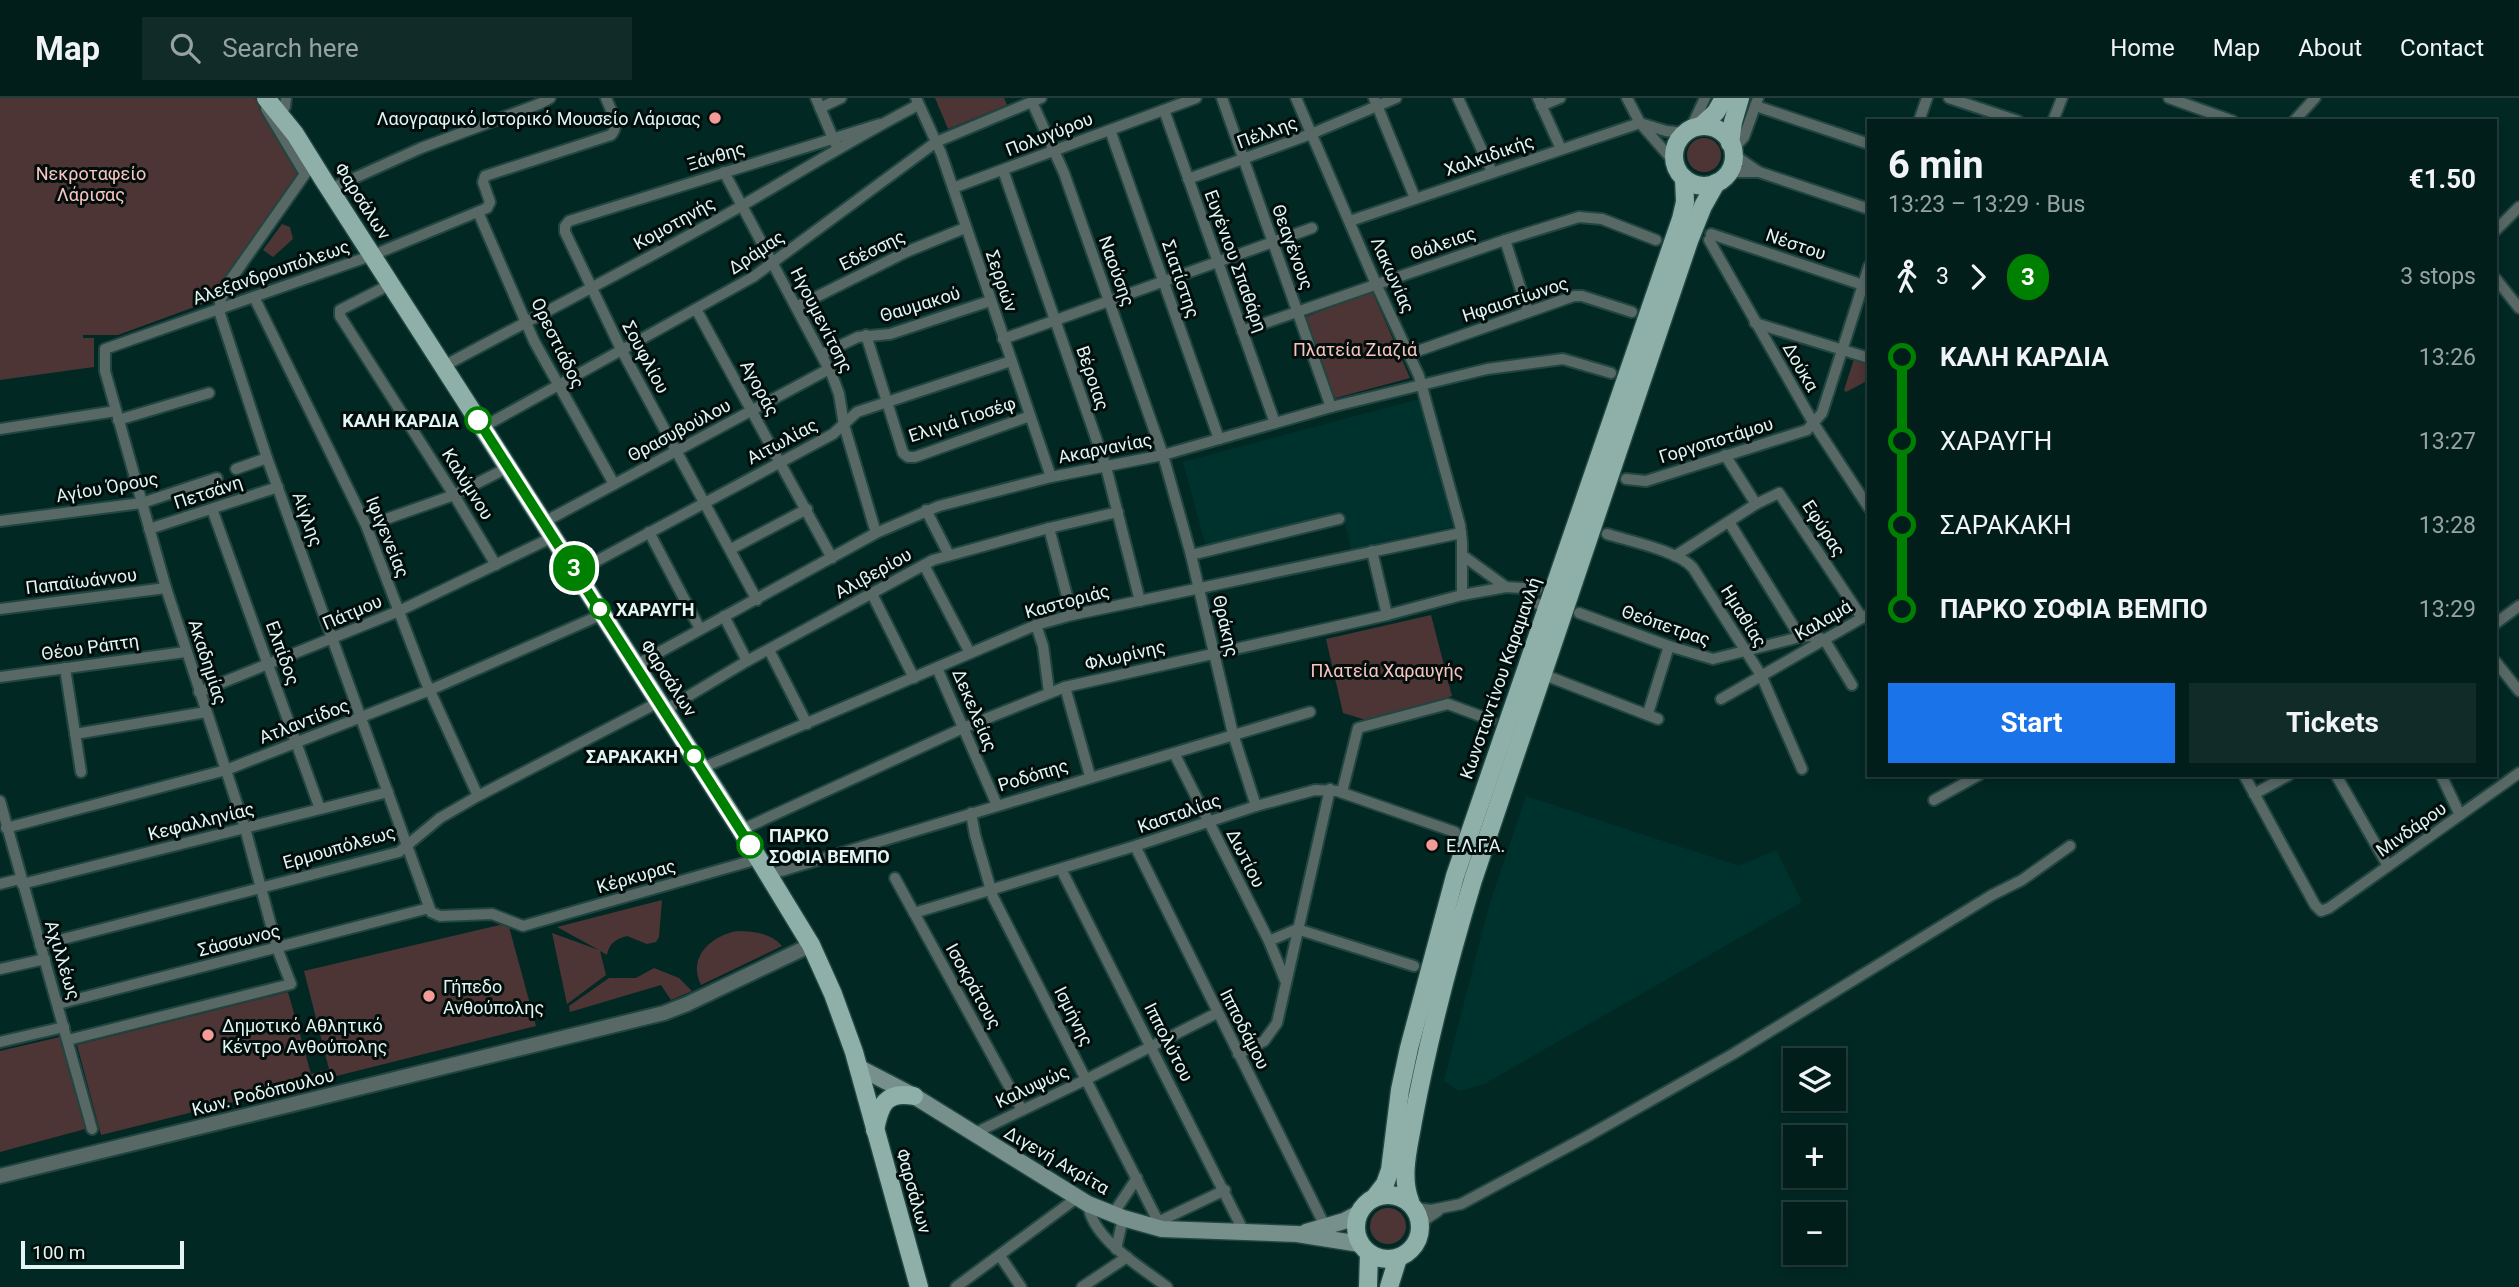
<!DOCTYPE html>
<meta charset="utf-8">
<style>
:root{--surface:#021e1b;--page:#102b28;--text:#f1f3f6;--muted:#96a2a3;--line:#233c3a;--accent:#1a73e8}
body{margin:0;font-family:Roboto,sans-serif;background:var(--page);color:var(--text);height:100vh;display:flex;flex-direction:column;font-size:26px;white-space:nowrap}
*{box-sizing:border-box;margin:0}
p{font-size:23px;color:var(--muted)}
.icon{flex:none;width:38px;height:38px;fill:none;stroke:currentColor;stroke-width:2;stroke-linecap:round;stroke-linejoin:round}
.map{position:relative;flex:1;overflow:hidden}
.details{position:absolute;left:1867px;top:21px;width:630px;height:658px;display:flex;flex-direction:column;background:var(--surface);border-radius:0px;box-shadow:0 4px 10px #0003,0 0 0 2px var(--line)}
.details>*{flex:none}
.badge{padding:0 14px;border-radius:23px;font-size:24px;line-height:46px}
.controls{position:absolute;left:1783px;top:950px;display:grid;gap:14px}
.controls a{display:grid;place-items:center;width:63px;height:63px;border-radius:0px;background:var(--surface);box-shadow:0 4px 10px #0003,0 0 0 2px var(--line);font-size:35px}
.scale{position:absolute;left:21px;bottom:18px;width:163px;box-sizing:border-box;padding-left:7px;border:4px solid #e2f5f2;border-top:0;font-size:19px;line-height:24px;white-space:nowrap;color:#e2f5f2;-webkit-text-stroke:5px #020e0c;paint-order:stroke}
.map>.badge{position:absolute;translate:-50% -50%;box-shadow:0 0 0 4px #fff}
.legs{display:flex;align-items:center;gap:10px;height:77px;padding:0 21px;font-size:23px}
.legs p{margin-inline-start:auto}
.headline{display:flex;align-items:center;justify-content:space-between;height:119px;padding:0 21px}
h1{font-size:38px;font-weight:700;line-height:52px}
.button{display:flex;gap:14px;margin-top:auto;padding:14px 21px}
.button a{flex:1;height:80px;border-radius:0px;background:var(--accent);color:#fff;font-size:28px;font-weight:700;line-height:80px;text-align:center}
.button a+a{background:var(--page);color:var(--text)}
ul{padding:0 21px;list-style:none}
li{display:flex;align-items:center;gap:24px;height:84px;font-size:26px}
li i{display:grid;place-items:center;width:10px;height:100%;margin:0 9px;background:currentColor}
li i::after{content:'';width:18px;height:18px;margin:-9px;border:5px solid;border-radius:50%;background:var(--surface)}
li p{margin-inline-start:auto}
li:first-child i{background:linear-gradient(#0000 50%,currentColor 0)}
li:last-child i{background:linear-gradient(currentColor 50%,#0000 0)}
header{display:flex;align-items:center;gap:42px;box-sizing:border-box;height:98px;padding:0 35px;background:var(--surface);border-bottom:2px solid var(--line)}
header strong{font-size:33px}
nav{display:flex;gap:38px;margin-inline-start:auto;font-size:24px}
.search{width:490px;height:63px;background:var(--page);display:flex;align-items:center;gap:18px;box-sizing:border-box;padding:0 24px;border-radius:0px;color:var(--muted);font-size:26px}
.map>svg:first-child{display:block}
</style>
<header>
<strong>Map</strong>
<div class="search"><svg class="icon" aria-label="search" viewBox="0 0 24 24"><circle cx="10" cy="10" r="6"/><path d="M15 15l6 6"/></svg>Search here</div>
<nav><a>Home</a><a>Map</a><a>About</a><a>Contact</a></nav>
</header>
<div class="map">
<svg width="2519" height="1189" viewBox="0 0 2519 1189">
<rect width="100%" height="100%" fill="#022824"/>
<!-- built -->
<g fill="#00322d">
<path d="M1423 300 1456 428 1351 452 1343 415 1206 449 1183 364Z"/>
<path d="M1526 698 1739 768 1776 752 1802 804 1484 986 1459 993 1444 983 1489 808Z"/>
</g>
<!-- green -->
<g fill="#4c3534">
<path d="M0 0H255L299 76 208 204 118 237H83V240H94V269L0 282Z"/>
<path d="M935 0H1004L1007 7 948 31Z"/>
<circle cx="1704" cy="57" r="17"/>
<path d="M282 126 290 129 293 141 273 159 263 152Z"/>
<path d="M1372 193 1410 280 1332 301 1303 220Z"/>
<path d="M1854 261 1869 266V282L1846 294 1844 292Z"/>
<path d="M1431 517 1452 598 1369 623 1343 615 1326 541Z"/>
<path d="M662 802 659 839 656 844 647 846 627 838C616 841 609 845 607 857L600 853 606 877 567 906 552 835 599 852 557 829Z"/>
<path d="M508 825 536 928 101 1037 77 947 288 894 311 976 329 971 304 873Z"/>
<path d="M737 833C754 833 771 835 782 848L701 887C687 859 711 838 737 833Z"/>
<path d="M654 870 679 880 692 893 671 902 661 887 570 914 569 908 609 880H636Z"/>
<path d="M64 938 89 1030 0 1054V953Z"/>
<circle cx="1388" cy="1128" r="18"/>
</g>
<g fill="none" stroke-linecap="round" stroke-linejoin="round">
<defs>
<g id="minor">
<path d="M816 0 835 45"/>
<path d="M916 0 941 55 953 90 1051 379"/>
<path d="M1222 0 1331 309"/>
<path d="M1296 0 1376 186 1419 278 1460 427 1462 444V497"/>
<path d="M1374 0 1415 100"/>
<path d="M1458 0 1492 74"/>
<path d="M1538 0 1561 51"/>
<path d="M1627 0 1640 25 1675 65"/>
<path d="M1949 0 2018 23"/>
<path d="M2169 0 2233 23"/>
<path d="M1032 4 1064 75 1163 357 1191 457 1233 636 1256 708"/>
<path d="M1541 8 1560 0"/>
<path d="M1756 8 1869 46"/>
<path d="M285 9 286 0"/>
<path d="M820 10 841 0"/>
<path d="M266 11 305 76"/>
<path d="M1164 12 1275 325"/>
<path d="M1919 23 1927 0"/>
<path d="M2053 23 2062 0"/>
<path d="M2294 23 2315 0"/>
<path d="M1640 25 1666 33 1685 35"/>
<path d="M1110 32 1219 341"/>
<path d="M1690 32 1705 0"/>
<path d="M1733 51 1744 39 1758 0"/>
<path d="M1733 56 1759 74"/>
<path d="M310 59 305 76 229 184 220 203V216L267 360 431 814 440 818 492 816 523 828 758 761"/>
<path d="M1003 72 1106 369 1140 503"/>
<path d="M724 74 832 277 839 296 844 327 876 435"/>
<path d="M1729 74H1759L1869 111"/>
<path d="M1188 81 1311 36 1396 0"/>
<path d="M953 90 1196 0"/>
<path d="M330 91 421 50 539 6 550 0"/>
<path d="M478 114 534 243 614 386"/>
<path d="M1350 123 1640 25"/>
<path d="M2496 132 2519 109"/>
<path d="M1711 136 1866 188"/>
<path d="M1505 142 1528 214"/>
<path d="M1709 142 1814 326 1869 410"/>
<path d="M2496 181 2519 210"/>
<path d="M391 186 340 212V218L454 397 496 467"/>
<path d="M254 199 366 427 425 582 478 698"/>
<path d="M796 209 906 154 965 130"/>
<path d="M696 211 832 460"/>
<path d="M1755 225 1869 260"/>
<path d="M1242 233 1505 142 1579 119 1602 121 1656 142"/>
<path d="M866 237 903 355 908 359H915L1030 318"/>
<path d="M1003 241 1312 130"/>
<path d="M822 256 858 239 890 236 990 203"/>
<path d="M1409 256 1574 198H1582L1632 214"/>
<path d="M444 268C544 214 645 163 743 107 801 73 858 38 918 7"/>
<path d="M118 322 209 295"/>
<path d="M483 329 753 179 936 44 1041 0"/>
<path d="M0 331 116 313"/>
<path d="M1725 357 1756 406"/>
<path d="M236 371 267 360"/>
<path d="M1626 381 1646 383 1807 332 1822 315 1869 168"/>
<path d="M212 411 320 711"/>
<path d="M926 412 949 457"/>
<path d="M389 420 454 397 509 369"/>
<path d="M0 423 142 405 217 380"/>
<path d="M544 424 829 271"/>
<path d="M1729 424 1800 539"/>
<path d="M1049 430 1072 517"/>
<path d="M149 431 278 389"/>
<path d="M649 434 700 531"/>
<path d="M1607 436C1629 443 1679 453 1693 470L1761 577 1802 671"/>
<path d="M731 451 807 411"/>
<path d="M1372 453 1387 517"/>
<path d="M1191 457 1339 421"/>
<path d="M1462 457 1506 489"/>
<path d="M1675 458 1756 406 1779 395 1862 520"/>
<path d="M924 467 970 555"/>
<path d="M576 474 833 336 857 314 1011 263"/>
<path d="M872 496 914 580"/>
<path d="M757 502 621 251 565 134V128L569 123 880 26"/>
<path d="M1532 504 1547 509"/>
<path d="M0 511 166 490"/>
<path d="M1579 515 1669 548 1713 561 1800 539 1812 538 1824 541 1852 587"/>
<path d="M724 518 747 563"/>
<path d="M2496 525 2519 508"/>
<path d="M1036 527 1043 548 1049 594"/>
<path d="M769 552 807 626"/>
<path d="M2496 564 2519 593"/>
<path d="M636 567 876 435 939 408 1051 379 1163 357 1331 309 1487 271 1563 261 1611 275"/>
<path d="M65 570 81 674"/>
<path d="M937 570 997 707"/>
<path d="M1542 576 1658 621"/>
<path d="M0 579 185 554"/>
<path d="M1065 589 1090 678"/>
<path d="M199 594 399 513 553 439"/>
<path d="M1721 601 1869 516"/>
<path d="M665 612 747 563 933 462 1049 430 1118 414"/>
<path d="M1649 612 1669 548"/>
<path d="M75 636 206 614"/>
<path d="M1174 655 1269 843 1285 882"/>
<path d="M702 670 1036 527 1072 517 1461 435"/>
<path d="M2244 677 2315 807 2321 813 2329 810 2519 675"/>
<path d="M2336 677 2388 768"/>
<path d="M2441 677 2460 717"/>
<path d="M1342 694 1358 630 1448 606 1491 622"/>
<path d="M2254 696 2289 677"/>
<path d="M1934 702 1979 677"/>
<path d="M0 703 92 1031"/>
<path d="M971 715 975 737 993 799 1162 1131"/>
<path d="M6 730 226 672 430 592 603 516"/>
<path d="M741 732 963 630 1065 589 1387 517 1462 497 1506 489 1537 491"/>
<path d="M1135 748 1325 1128"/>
<path d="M1061 771 1244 1134"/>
<path d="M768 777 1310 614"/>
<path d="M895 780 1022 1012"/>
<path d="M0 786 20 781"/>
<path d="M22 786 388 694"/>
<path d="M914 815 1135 748 1256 708 1315 692 1337 693 1455 734"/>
<path d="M1269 843 1297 831 1414 868"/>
<path d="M40 847 399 754 440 720 478 698 659 604"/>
<path d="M0 871 45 861"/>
<path d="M58 906 429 810"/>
<path d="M68 942 291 886 277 850 245 730 166 490 105 273V251L373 157 487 110 490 104 483 84 485 78 611 37C621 27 610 11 606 0"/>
<path d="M0 944 64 929"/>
<path d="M1238 956 1264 943 1277 925 1330 691"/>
<path d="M975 1035 1087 981 1217 915"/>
<path d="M1088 1106C1092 1141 1141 1169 1167 1189"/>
<path d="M1415 1110 1431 1112 1461 1106 1586 1039 1733 956 1992 797 2022 782 2070 748"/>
<path d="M1113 1116 1137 1080"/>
<path d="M1160 1123 1225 1092"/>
<path d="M1420 1133 1426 1121 1438 1113"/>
<path d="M1116 1151 1123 1120"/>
<path d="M1000 1158 1021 1189"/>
<path d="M956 1189 1078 1099"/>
<path d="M1082 1189 1127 1159"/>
</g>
<path id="tertiary" d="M0 1078 664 915 687 906 811 847"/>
<g id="secondary">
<path d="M858 969 914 998 1088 1106 1123 1120 1162 1131 1297 1136 1360 1146"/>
<path d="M1306 1134 1344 1123 1359 1115"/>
</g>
<g id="primary">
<path d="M266 0 295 36 323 81 741 732 811 847 833 896 854 954 919 1189"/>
<path d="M1701 28 1716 14 1724 0"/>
<circle cx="1704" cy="58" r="30"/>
<path d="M1730 45 1733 24 1740 0"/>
<path d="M875 1032C880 1007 885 993 914 998"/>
<circle cx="1388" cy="1129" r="32"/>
<path d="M1375 1099 1385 1086 1390 1072 1400 992 1409 950 1455 778 1681 121 1685 104 1684 80"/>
<path d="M1410 1103C1400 1078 1409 1048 1413 1023 1428 942 1449 862 1473 782L1689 143 1703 108 1716 85"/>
<path d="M1368 1189 1369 1155"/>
<path d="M1389 1189 1398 1160"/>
</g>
</defs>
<!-- minor casing -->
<use href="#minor" stroke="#214541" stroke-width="14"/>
<!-- tertiary casing -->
<use href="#tertiary" stroke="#214541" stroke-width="18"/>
<!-- secondary casing -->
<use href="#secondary" stroke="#214541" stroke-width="19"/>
<!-- primary casing -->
<use href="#primary" stroke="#214541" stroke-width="21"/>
<!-- minor -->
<use href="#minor" stroke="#586865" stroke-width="10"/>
<!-- tertiary -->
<use href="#tertiary" stroke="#586865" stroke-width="14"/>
<!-- secondary -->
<use href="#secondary" stroke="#77908c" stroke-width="16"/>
<!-- primary -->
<use href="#primary" stroke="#8fafa9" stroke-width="18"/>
</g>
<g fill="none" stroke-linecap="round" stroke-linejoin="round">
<defs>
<path id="line-1" d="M478 322 750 747"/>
</defs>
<!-- line-1 casing -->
<use href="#line-1" stroke="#fff" stroke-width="16"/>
<!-- line-1 -->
<use href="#line-1" stroke="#008000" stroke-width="10"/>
</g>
<!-- markers -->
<g fill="#f59b97" stroke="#020e0c" stroke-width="2.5">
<circle cx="715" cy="20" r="7"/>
<circle cx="1432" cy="747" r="7"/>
<circle cx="429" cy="898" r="7"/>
<circle cx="208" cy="937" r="7"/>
</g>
<g fill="#fff" stroke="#008000" stroke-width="3.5">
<circle cx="478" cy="322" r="12"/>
<circle cx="600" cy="511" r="9"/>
<circle cx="694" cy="658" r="9"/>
<circle cx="750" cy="747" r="12"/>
</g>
<g text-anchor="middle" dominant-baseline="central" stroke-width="6" stroke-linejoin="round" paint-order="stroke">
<!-- poi labels -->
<g font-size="18" fill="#e2f5f2" stroke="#020e0c" text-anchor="start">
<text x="701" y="20" text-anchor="end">Λαογραφικό Ιστορικό Μουσείο Λάρισας</text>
<text x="1446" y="747">Ε.Λ.Γ.Α.</text>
<text x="443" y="888">Γήπεδο<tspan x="443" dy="21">Ανθούπολης</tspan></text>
<text x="222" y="927">Δημοτικό Αθλητικό<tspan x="222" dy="21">Κέντρο Ανθούπολης</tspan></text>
</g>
<!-- street labels -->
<g font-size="18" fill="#e2f5f2" stroke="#020e0c">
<text transform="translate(1267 34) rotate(-20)">Πέλλης</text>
<text transform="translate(1049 36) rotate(-21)">Πολυγύρου</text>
<text transform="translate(1489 57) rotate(-19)">Χαλκιδικής</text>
<text transform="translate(716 58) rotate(-17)">Ξάνθης</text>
<text transform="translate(363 103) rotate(57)">Φαρσάλων</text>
<text transform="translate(674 125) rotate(-29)">Κομοτηνής</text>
<text transform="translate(1443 145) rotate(-19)">Θάλειας</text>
<text transform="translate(1796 146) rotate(19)">Νέστου</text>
<text transform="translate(1293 149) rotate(70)">Θεαγένους</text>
<text transform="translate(872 152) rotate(-26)">Εδέσσης</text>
<text transform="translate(756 154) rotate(-34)">Δράμας</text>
<text transform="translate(1236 163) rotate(70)">Ευγένιου Σπαθάρη</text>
<text transform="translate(1117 173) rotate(70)">Ναούσης</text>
<text transform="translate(271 174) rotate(-19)">Αλεξανδρουπόλεως</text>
<text transform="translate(1393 177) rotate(66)">Λακωνίας</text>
<text transform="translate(1181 181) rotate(71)">Σιατίστης</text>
<text transform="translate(1002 183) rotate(71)">Σερρών</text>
<text transform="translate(1515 201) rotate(-18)">Ηφαιστίωνος</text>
<text transform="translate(920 206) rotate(-17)">Θαυμακού</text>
<text transform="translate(822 222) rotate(63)">Ηγουμενίτσης</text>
<text transform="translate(558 245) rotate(64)">Ορεστιάδος</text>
<text transform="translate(646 259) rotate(62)">Σουφλίου</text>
<text transform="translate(1801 269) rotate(60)">Δούκα</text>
<text transform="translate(1093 280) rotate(71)">Βέροιας</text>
<text transform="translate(760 290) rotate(61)">Αγοράς</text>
<text transform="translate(962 321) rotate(-18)">Ελιγιά Γιοσέφ</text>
<text transform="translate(679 332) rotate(-28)">Θρασυβούλου</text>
<text transform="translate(1716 342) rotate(-17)">Γοργοποτάμου</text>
<text transform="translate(782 343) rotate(-28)">Αιτωλίας</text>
<text transform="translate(1105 350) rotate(-11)">Ακαρνανίας</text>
<text transform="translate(468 386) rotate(58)">Καλύμνου</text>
<text transform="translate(107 389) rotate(-10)">Αγίου Όρους</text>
<text transform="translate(208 394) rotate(-18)">Πετσάνη</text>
<text transform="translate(308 421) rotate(70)">Αίγλης</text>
<text transform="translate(1824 430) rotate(57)">Εφύρας</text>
<text transform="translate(388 439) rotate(68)">Ιφιγενείας</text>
<text transform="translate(873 475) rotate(-29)">Αλιβερίου</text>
<text transform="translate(81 483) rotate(-7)">Παπαϊωάννου</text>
<text transform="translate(1067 503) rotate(-15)">Καστοριάς</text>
<text transform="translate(352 514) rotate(-23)">Πάτμου</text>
<text transform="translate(1744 518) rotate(58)">Ημαθίας</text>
<text transform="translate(1823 522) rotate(-30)">Καλαμά</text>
<text transform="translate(1666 527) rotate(19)">Θεόπετρας</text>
<text transform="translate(1226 528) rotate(77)">Θράκης</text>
<text transform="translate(90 549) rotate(-8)">Θέου Ράπτη</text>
<text transform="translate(283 555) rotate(70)">Ελπίδος</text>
<text transform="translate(1125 557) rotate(-13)">Φλωρίνης</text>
<text transform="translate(208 564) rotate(72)">Ακαδημίας</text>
<text transform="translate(669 580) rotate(57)">Φαρσάλων</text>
<text transform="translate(1500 580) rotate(-71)">Κωνσταντίνου Καραμανλή</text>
<text transform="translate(975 612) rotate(67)">Δεκελείας</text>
<text transform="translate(304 623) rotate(-21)">Ατλαντίδος</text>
<text transform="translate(1033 677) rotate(-17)">Ροδόπης</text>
<text transform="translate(1179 715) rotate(-19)">Κασταλίας</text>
<text transform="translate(201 723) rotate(-14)">Κεφαλληνίας</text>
<text transform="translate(2411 731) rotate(-35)">Μινδάρου</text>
<text transform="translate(339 749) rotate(-16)">Ερμουπόλεως</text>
<text transform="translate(1246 760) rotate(63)">Δωτίου</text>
<text transform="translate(636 778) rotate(-16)">Κέρκυρας</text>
<text transform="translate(239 842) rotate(-14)">Σάσσωνος</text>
<text transform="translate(63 862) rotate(73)">Αχιλλέως</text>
<text transform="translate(974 888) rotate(61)">Ισοκράτους</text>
<text transform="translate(1074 918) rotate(63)">Ισμήνης</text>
<text transform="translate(1245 931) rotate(63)">Ιπποδάμου</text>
<text transform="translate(1169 944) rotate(63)">Ιππολύτου</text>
<text transform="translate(1032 988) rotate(-25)">Καλυψώς</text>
<text transform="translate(263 994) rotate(-14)">Κων. Ροδόπουλου</text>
<text transform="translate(1057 1062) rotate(30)">Διγενή Ακρίτα</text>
<text transform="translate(914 1093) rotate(74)">Φαρσάλων</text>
</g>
<!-- park labels -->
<g font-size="18" fill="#fbc4c0" stroke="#020e0c">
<text x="91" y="75">Νεκροταφείο<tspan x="91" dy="21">Λάρισας</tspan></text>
<text x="1355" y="251">Πλατεία Ζιαζιά</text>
<text x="1387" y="572">Πλατεία Χαραυγής</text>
</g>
<!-- stop labels -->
<g font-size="18" font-weight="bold" fill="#e2f5f2" stroke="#020e0c" text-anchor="end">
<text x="459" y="322">ΚΑΛΗ ΚΑΡΔΙΑ</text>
<text x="616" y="511" text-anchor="start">ΧΑΡΑΥΓΗ</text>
<text x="678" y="658">ΣΑΡΑΚΑΚΗ</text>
<text x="769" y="737" text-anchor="start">ΠΑΡΚΟ<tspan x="769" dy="21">ΣΟΦΙΑ ΒΕΜΠΟ</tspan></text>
</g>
</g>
</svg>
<div class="controls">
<a><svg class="icon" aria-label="layers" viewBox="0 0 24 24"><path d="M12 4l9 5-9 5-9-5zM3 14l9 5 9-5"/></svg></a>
<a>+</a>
<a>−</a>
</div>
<div class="scale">100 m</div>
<b class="badge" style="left:574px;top:470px;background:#008000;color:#fff">3</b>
<section class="details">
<div class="headline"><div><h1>6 min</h1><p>13:23 – 13:29 · Bus</p></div><b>€1.50</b></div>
<div class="legs"><svg class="icon" aria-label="walk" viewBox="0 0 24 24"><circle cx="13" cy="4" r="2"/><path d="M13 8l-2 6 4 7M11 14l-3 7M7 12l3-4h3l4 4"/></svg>3<svg class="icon" aria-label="forward" viewBox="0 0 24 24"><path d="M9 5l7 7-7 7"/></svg><b class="badge" style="background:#008000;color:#fff">3</b><p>3 stops</p></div>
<ul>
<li><i style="color:#008000"></i><b>ΚΑΛΗ ΚΑΡΔΙΑ</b><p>13:26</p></li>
<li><i style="color:#008000"></i><span>ΧΑΡΑΥΓΗ</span><p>13:27</p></li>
<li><i style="color:#008000"></i><span>ΣΑΡΑΚΑΚΗ</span><p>13:28</p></li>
<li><i style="color:#008000"></i><b>ΠΑΡΚΟ ΣΟΦΙΑ ΒΕΜΠΟ</b><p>13:29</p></li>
</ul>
<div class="button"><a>Start</a><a>Tickets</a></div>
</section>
</div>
